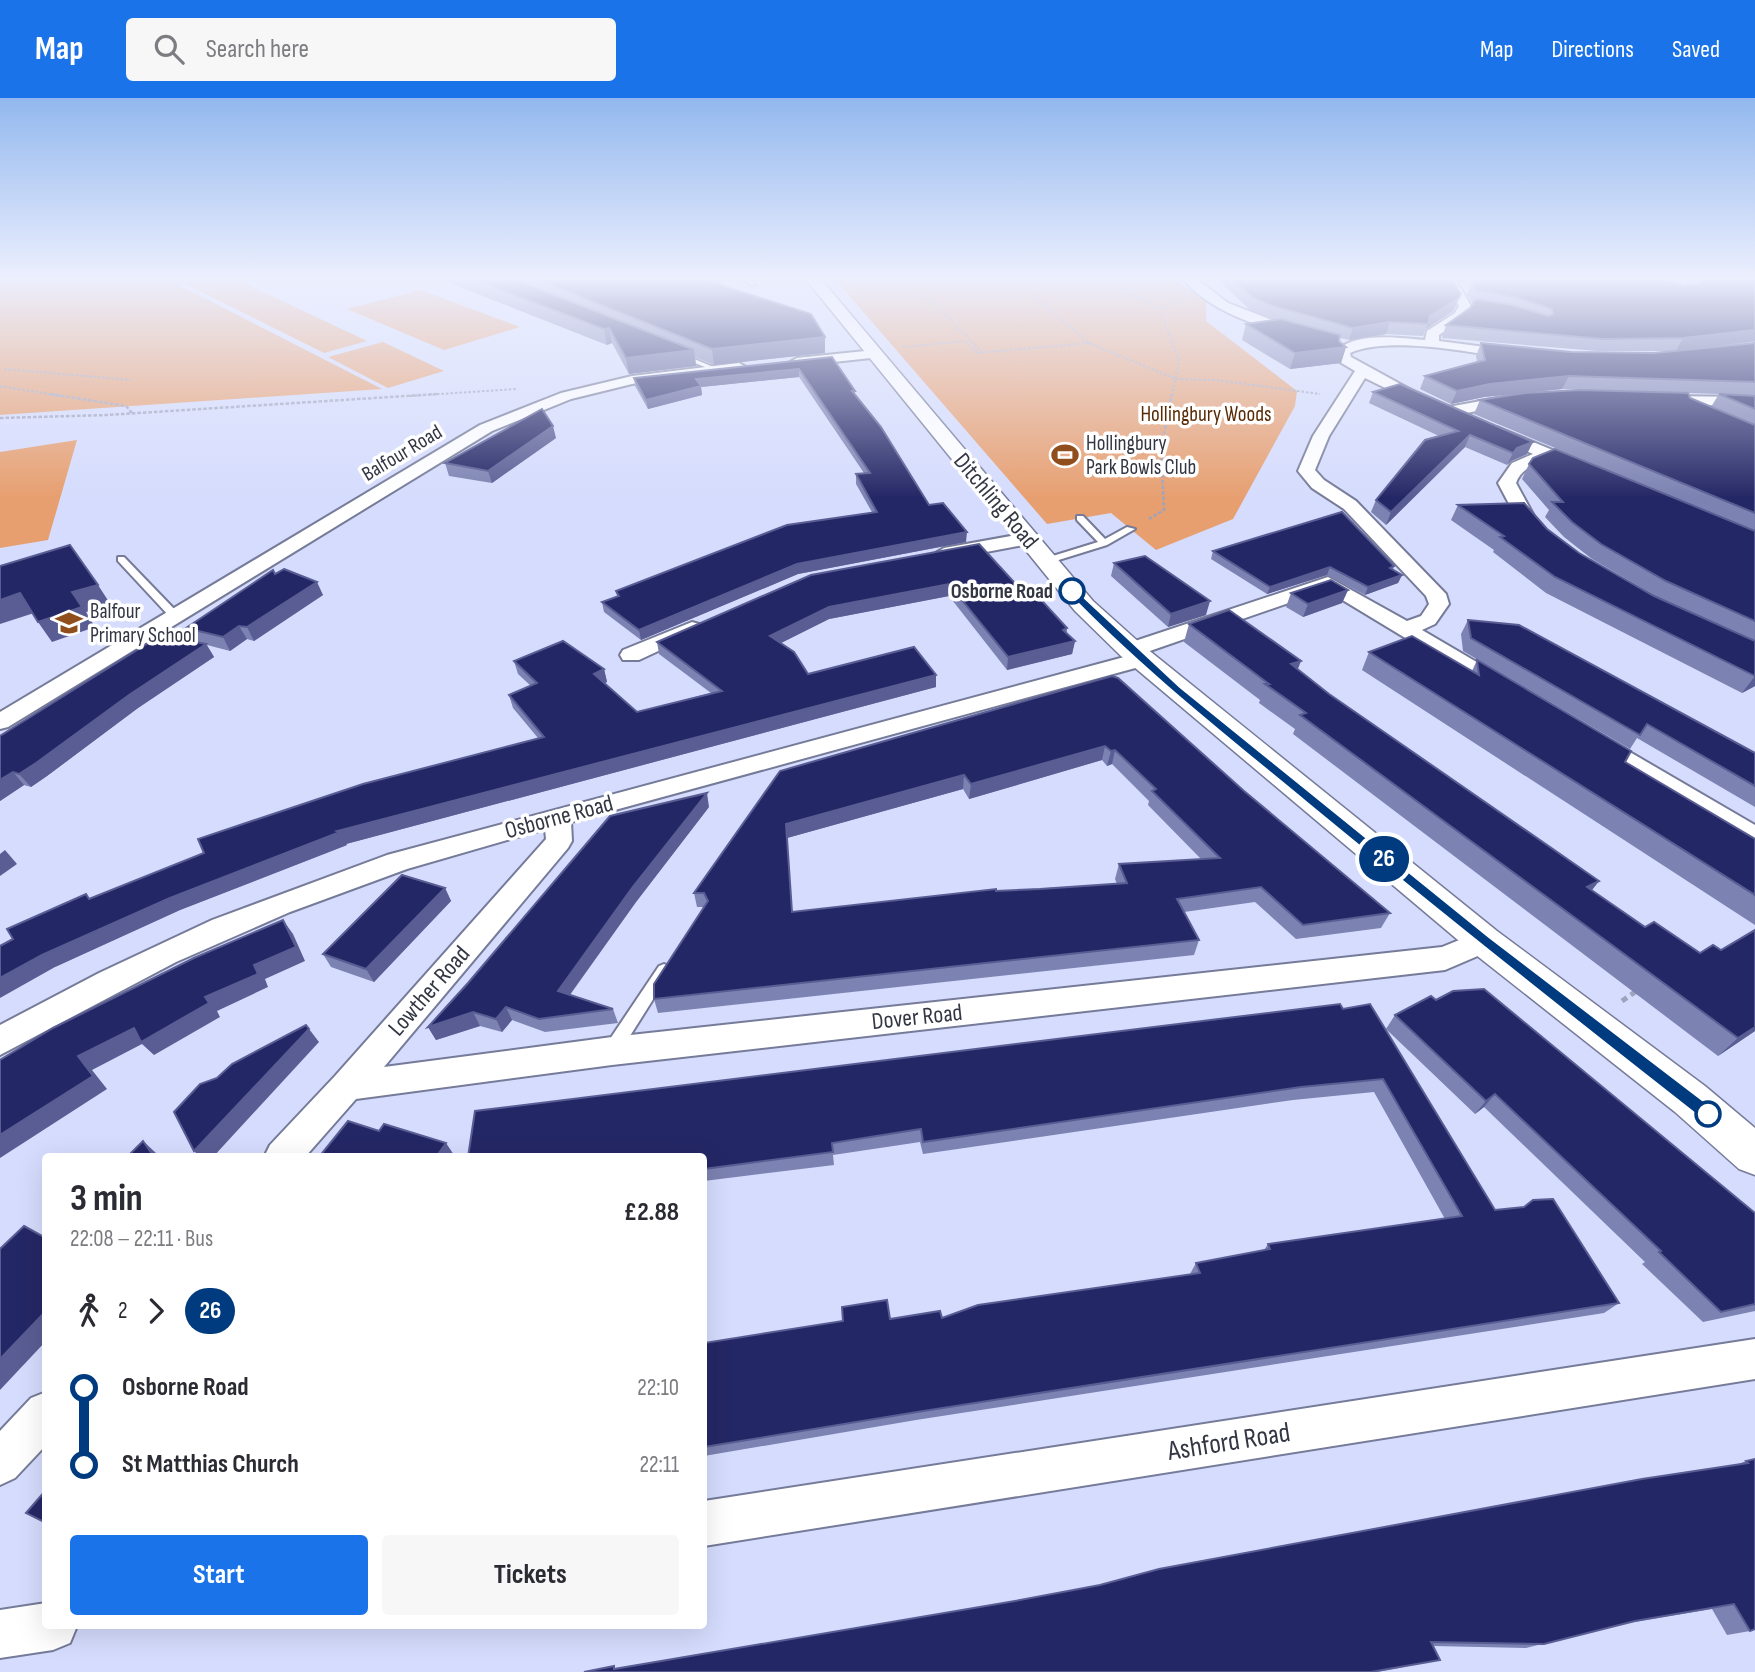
<!DOCTYPE html>
<meta charset="utf-8">
<style>
:root{--surface:#fff;--page:#f7f7f7;--text:#2b2b33;--muted:#7c7c81;--accent:#1a73e8}
body{margin:0;font-family:"Sofia Sans Condensed",sans-serif;background:var(--page);color:var(--text);height:100vh;display:flex;flex-direction:column;font-size:26px;white-space:nowrap}
*{box-sizing:border-box;margin:0}
p{font-size:23px;color:var(--muted)}
.icon{flex:none;width:38px;height:38px;fill:none;stroke:currentColor;stroke-width:2;stroke-linecap:round;stroke-linejoin:round}
.map{position:relative;flex:1;overflow:hidden}
.details{position:absolute;left:42px;top:1055px;width:665px;height:476px;display:flex;flex-direction:column;background:var(--surface);border-radius:7px;box-shadow:0 7px 28px #0002}
.details>*{flex:none}
.badge{padding:0 14px;border-radius:23px;font-size:24px;line-height:46px}
.map>.badge{position:absolute;translate:-50% -50%;box-shadow:0 0 0 4px #fff}
.legs{display:flex;align-items:center;gap:10px;height:77px;padding:0 28px;font-size:23px}
.legs p{margin-inline-start:auto}
.summary{display:flex;align-items:center;justify-content:space-between;height:119px;padding:0 28px}
h1{font-size:38px;font-weight:700;line-height:52px}
.cta{display:flex;gap:14px;margin-top:auto;padding:14px 28px}
.cta a{flex:1;height:80px;border-radius:7px;background:var(--accent);color:#fff;font-size:28px;font-weight:700;line-height:80px;text-align:center}
.cta a+a{background:var(--page);color:var(--text)}
ul{padding:0 28px;list-style:none}
li{display:flex;align-items:center;gap:24px;height:77px;font-size:26px}
li i{display:grid;place-items:center;width:10px;height:100%;margin:0 9px;background:currentColor}
li i::after{content:'';width:18px;height:18px;margin:-9px;border:5px solid;border-radius:50%;background:var(--surface)}
li p{margin-inline-start:auto}
li:first-child i{background:linear-gradient(#0000 50%,currentColor 0)}
li:last-child i{background:linear-gradient(currentColor 50%,#0000 0)}
header{display:flex;align-items:center;gap:42px;box-sizing:border-box;height:98px;padding:0 35px;background:var(--accent);color:#fff}
header strong{font-size:33px}
nav{display:flex;gap:38px;margin-inline-start:auto;font-size:24px}
.search{width:490px;height:63px;background:var(--page);display:flex;align-items:center;gap:18px;box-sizing:border-box;padding:0 24px;border-radius:7px;color:var(--muted);font-size:26px}
.map>svg:first-child{display:block}
</style>
<header>
<strong>Map</strong>
<div class="search"><svg class="icon" aria-label="search" viewBox="0 0 24 24"><circle cx="10" cy="10" r="6"/><path d="M15 15l6 6"/></svg>Search here</div>
<nav><a>Map</a><a>Directions</a><a>Saved</a></nav>
</header>
<div class="map">
<svg width="1755" height="1574" viewBox="0 0 1755 1574">
<rect width="100%" height="100%" fill="#d5dcfd"/>
<!-- green -->
<g fill="#e79f70">
<path d="M65 179H231L367 243 324 255 184 185 179 187 382 291 0 317V184Z"/>
<path d="M833 179H1170L1206 203V223L1297 293 1295 308 1233 421 1156 452 1111 415 1047 426Z"/>
<path d="M421 192 520 229 444 252 347 211Z"/>
<path d="M383 244 444 273 388 290 328 259Z"/>
<path d="M77 342 48 442 0 450V354Z"/>
</g>
<g fill="none" stroke-linecap="round" stroke-linejoin="round">
<defs>
<g id="service">
<path d="M742 179H749L755 186 750 187Z"/>
<path d="M678 256H682L718 271 712 272 678 258Z"/>
<path d="M1077 418H1083L1105 441 1127 429 1135 431 1107 447 1049 465H1043V461L1098 444 1077 422Z"/>
<path d="M118 459H124L179 516V520H171L118 463Z"/>
<path d="M664 866 669 868 672 872 669 876 618 957 612 959 606 957 604 952 606 947 659 868Z"/>
</g>
<g id="minor">
<path d="M1181 179H1194L1228 205 1306 235 1299 239C1257 228 1210 214 1181 179Z"/>
<path d="M1434 179C1457 179 1461 190 1471 208L1464 220 1439 237V243L1516 253 1523 257 1516 261C1473 255 1389 237 1350 255L1351 259 1435 305 1432 308H1422L1365 280 1329 338 1315 372 1324 382 1356 403 1446 496 1449 506 1435 526 1422 532 1514 586 1517 591 1514 596H1498L1326 492 1144 555 1153 561 1150 566 571 724 572 743 568 750 384 969 612 939 1442 849 1484 832 1494 835 1499 843 1494 851 1445 872 612 967 356 1001 305 1059H264L270 1047 335 978 546 741 545 731 407 771 290 814 176 864 0 957V927L99 875 212 822 387 757 1128 558 1120 552 1123 547 1328 479 1407 523 1421 518 1429 506 1426 498 1344 411 1312 390 1298 373 1313 338 1355 273 1340 264 1336 253C1357 233 1399 240 1425 242L1427 233 1455 215 1459 208 1451 194Z"/>
<path d="M875 252 880 253V259L797 268 790 264 797 260Z"/>
<path d="M739 265 746 269 744 272 632 286 571 301 492 333 8 629 0 631V614L480 327 561 295 632 278Z"/>
<path d="M1514 297 1519 298 1521 301 1519 304 1448 319 1440 314 1448 309Z"/>
<path d="M1659 298 1755 299V309L1654 305 1652 302 1654 299Z"/>
<path d="M1497 329 1584 365 1586 369 1578 374 1548 362C1534 366 1521 371 1516 385L1534 418 1547 433 1545 437H1531L1517 421 1498 385 1512 365 1533 356 1491 337 1489 334Z"/>
<path d="M1027 435 1034 437 1036 441 1034 445 944 462 934 456 944 450Z"/>
<path d="M692 524 699 526 703 530 699 534 639 562H623L620 557 623 552Z"/>
<path d="M1595 636 1604 639 1755 727V748L1746 746 1586 649 1583 644 1586 639Z"/>
<path d="M1755 1241V1281L704 1448V1403Z"/>
<path d="M46 1294V1347L15 1380 0 1387V1333L31 1300Z"/>
<path d="M46 1505V1528H77L70 1545 53 1552 0 1560V1512Z"/>
</g>
<path id="tertiary" d="M804 179H819L1093 503 1141 546 1497 833 1705 988 1755 1030V1077L1739 1071 1675 1014 1471 853 1121 558 1075 513Z"/>
</defs>
<!-- service casing -->
<use href="#service" stroke="#757b98" stroke-width="4"/>
<!-- minor casing -->
<use href="#minor" stroke="#757b98" stroke-width="4"/>
<!-- tertiary casing -->
<use href="#tertiary" stroke="#757b98" stroke-width="3"/>
<!-- path-far2 -->
<g stroke="#9da3bd" stroke-width="2" stroke-dasharray="2.5 2" stroke-linecap="butt">
<path d="M908 179 982 254"/>
<path d="M1096 179 1142 202"/>
<path d="M1127 179 1142 202 1160 211"/>
<path d="M1089 245 1176 281 1216 282 1320 296"/>
<path d="M903 249 965 243 977 255 1089 245 1011 179"/>
<path d="M4 271 131 282"/>
<path d="M0 288 61 298"/>
<path d="M410 298 516 291"/>
<path d="M1172 298 1179 263 1160 211 1181 202"/>
</g>
<!-- path-far1 -->
<g stroke="#9da3bd" stroke-width="2.5" stroke-dasharray="3.5 2" stroke-linecap="butt">
<path d="M50 296 126 308 132 315"/>
<path d="M0 320 107 317 437 296"/>
<path d="M1149 421 1164 412 1161 351 1172 296"/>
</g>
<!-- path -->
<path stroke="#9da3bd" stroke-width="5" stroke-dasharray="6 4.5" stroke-linecap="butt" d="M1622 903 1638 892"/>
<!-- service -->
<use href="#service" fill="#fff" fill-rule="evenodd"/>
<!-- minor -->
<use href="#minor" fill="#fff" fill-rule="evenodd"/>
<!-- tertiary -->
<use href="#tertiary" fill="#fff" fill-rule="evenodd"/>
</g>
<!-- wall -->
<g fill="#7c82b1" fill-rule="evenodd">
<path d="M441 179H713L721 187 825 239V255L714 267 695 259 696 268 629 276 612 245 607 247 442 182Z"/>
<path d="M1215 179H1448L1456 208 1453 213 1426 231 1423 238 1386 236 1349 242 1340 240 1339 243 1346 249 1341 265 1290 271 1242 242 1246 226 1275 222 1267 220 1249 211Z"/>
<path d="M1452 179H1481L1459 185Z"/>
<path d="M1755 179V244L1676 253H1597L1442 240 1446 227 1470 210 1474 205 1472 204 1467 196 1472 184 1684 188 1698 187Z"/>
<path d="M1481 245 1571 254 1654 255 1755 245V588L1742 595 1546 495 1493 454 1494 452 1451 422 1458 407 1547 431 1579 455 1652 496 1592 461 1564 439 1545 419 1549 412 1522 381 1529 366 1596 367 1474 316 1480 302 1644 294 1562 291 1484 299 1451 306 1420 291 1425 278 1477 264 1476 258ZM1688 295 1719 296 1711 309 1690 300Z"/>
<path d="M832 259 855 293V297L929 407 966 444 798 476 641 542 604 514 602 504 617 498 616 493 872 414 856 386V376L864 375 799 279 701 289 702 297 648 311 635 288 634 280Z"/>
<path d="M1373 294 1527 356 1511 363 1507 367 1465 349 1386 427 1371 414 1376 402 1439 338 1369 305Z"/>
<path d="M556 340 492 385 449 378 445 365Z"/>
<path d="M979 446 1024 495 1067 530V535L1075 543 1072 556 1007 572 949 498 829 521 781 545 808 576 936 577V589L346 746 347 747 180 812 55 869 91 801 538 640 513 610 509 597 531 588 518 576 514 563 604 571 607 584 604 585 637 614 711 595 659 556 657 544Z"/>
<path d="M1213 453 1394 468 1393 472 1402 477 1398 485 1365 497 1327 477 1267 496 1211 461Z"/>
<path d="M1114 465 1206 517 1168 529 1111 478Z"/>
<path d="M275 476 323 497 254 543 247 541 230 553 207 547 214 559 138 610 47 678 31 689 24 687 0 703V638L194 544 186 530Z"/>
<path d="M1348 492 1342 505 1303 519 1286 509 1291 495Z"/>
<path d="M1468 522 1755 655V709L1637 640 1630 651 1463 553 1461 536Z"/>
<path d="M1189 526 1298 572 1329 596 1599 783 1592 792 1645 829 1700 855 1721 852 1755 832V933L1718 958 1293 636 1295 631 1259 605 1260 602 1184 544Z"/>
<path d="M1369 554 1472 573 1477 562 1625 664 1755 741V827L1362 572Z"/>
<path d="M1112 578 1244 693 1390 815 1381 830 1296 841 1255 804 1184 814 1199 842 1194 857 658 915 654 901 703 809H697L694 795 780 673ZM1102 662 1107 668 1112 666 1149 703 1148 707 1201 761 1119 766 1115 781 1117 786 996 793 792 814 787 740 963 691 969 701Z"/>
<path d="M709 709 636 804 570 897 613 911 618 925 545 934 512 922 502 934 480 928 436 942 428 929Z"/>
<path d="M445 790 451 803 374 884 331 869 323 856Z"/>
<path d="M1436 902 1755 1115V1213L1703 1224 1642 1166 1645 1164 1484 1009 1475 1016 1386 931 1395 917Z"/>
<path d="M1343 911 1495 1112 1619 1205 1604 1215 916 1322 704 1358V1245L890 1221 942 1220 1190 1176 1196 1165 1264 1152 1268 1146 1445 1121 1374 994 1293 1002 923 1056 920 1044 833 1057 834 1067 704 1083V1059Z"/>
<path d="M1755 1361 1750 1533 1727 1537 1712 1511 1622 1526 1526 1550 1433 1548 1440 1562 1377 1574H584L618 1570 1015 1503 1734 1368 1746 1363Z"/>
</g>
<!-- shaded-wall -->
<g fill="#595d93">
<path d="M1461 179H1481L1459 185Z"/>
<path d="M720 182 722 196 711 184Z"/>
<path d="M1461 196 1453 213 1426 231 1430 218Z"/>
<path d="M1390 224 1386 236 1349 242 1353 230Z"/>
<path d="M609 230 612 245 607 247 604 231Z"/>
<path d="M1755 232V243L1676 253 1683 240Z"/>
<path d="M825 239V255L714 267 712 251Z"/>
<path d="M1346 249 1341 265 1290 271 1295 255Z"/>
<path d="M694 252 696 268 629 276 626 260Z"/>
<path d="M799 271V279L701 289 702 297 648 311 646 302 696 281Z"/>
<path d="M1569 278 1562 291 1484 299 1451 306 1457 293 1490 286Z"/>
<path d="M553 328 556 340 492 385 488 373Z"/>
<path d="M1470 337 1465 349 1386 427 1391 414Z"/>
<path d="M1533 344 1527 356 1511 363 1507 367 1513 355 1517 350Z"/>
<path d="M967 434 966 444 798 476 641 542 639 532 797 466Z"/>
<path d="M1330 469 1327 477 1267 496 1270 489Z"/>
<path d="M1402 477 1398 485 1365 497 1368 489Z"/>
<path d="M317 484 323 497 254 543 247 529Z"/>
<path d="M949 486V498L829 521 771 550 770 538 829 509Z"/>
<path d="M98 487 111 507 86 514 95 529 52 544 38 524 72 494Z"/>
<path d="M1348 492 1342 505 1303 519 1308 506Z"/>
<path d="M20 495 34 515 0 526V502Z"/>
<path d="M1210 503 1206 517 1168 529 1171 516Z"/>
<path d="M239 528 247 541 230 553 223 539Z"/>
<path d="M1075 543 1072 556 1007 572 1008 559Z"/>
<path d="M206 546 214 559 138 610 47 678 31 689 19 676 129 597Z"/>
<path d="M1301 563 1294 581 1291 566Z"/>
<path d="M604 571 607 584 597 589 594 576Z"/>
<path d="M936 577V589L346 746 347 747 180 812 55 869 0 900V880L42 857 170 800 337 733Z"/>
<path d="M1755 578V588L1742 595Z"/>
<path d="M1105 648 1102 662 969 701 971 686Z"/>
<path d="M1115 652 1112 666 1107 668 1111 653Z"/>
<path d="M13 674 24 687 0 703V682Z"/>
<path d="M964 677 963 691 787 740 786 726Z"/>
<path d="M707 695 709 709 636 804 563 906 558 893 632 790Z"/>
<path d="M5 752 17 766 0 778V756Z"/>
<path d="M1599 783 1584 802 1587 789Z"/>
<path d="M445 790 451 803 374 884 366 871Z"/>
<path d="M283 822 293 836 305 863 265 881 268 889 217 913 220 919 154 957 142 946 92 972 107 991 0 1060V1037L78 958 134 930 205 899 254 867Z"/>
<path d="M506 909 512 922 502 934 496 921Z"/>
<path d="M473 914 480 928 436 942 428 929Z"/>
<path d="M1755 929V933L1718 958 1738 940Z"/>
<path d="M309 931 319 944 213 1059H200L194 1053Z"/>
<path d="M1495 996 1484 1009 1475 1016 1486 1003Z"/>
<path d="M143 1043 157 1056 159 1059H154Z"/>
<path d="M446 1045 454 1057 453 1059H436Z"/>
<path d="M46 1213V1243L0 1292V1261Z"/>
</g>
<!-- building -->
<g fill="#242765" stroke="#595d93" stroke-width="2" fill-rule="evenodd">
<path d="M467 179H508L694 252 626 260 609 230 604 231Z"/>
<path d="M531 179H713L720 182 711 184 811 216 825 239 712 251Z"/>
<path d="M1230 179H1448L1453 184 1461 196 1458 201 1430 218 1428 226 1390 224 1353 230 1270 207 1252 199Z"/>
<path d="M1487 179H1658L1684 188 1686 186 1698 187 1703 179H1755V232L1683 240 1603 241 1446 227 1470 210 1476 201 1512 207 1548 218 1553 216 1552 211 1514 199 1477 193 1472 184Z"/>
<path d="M1281 221 1340 237 1339 243 1346 249 1295 255 1246 226Z"/>
<path d="M1481 245 1571 254 1654 255 1755 245V284L1569 278 1490 286 1457 293 1425 278 1485 262Z"/>
<path d="M832 259 855 293H852L881 329 929 407 943 405 967 434 797 466 639 532 602 504 619 498 616 493 787 427 877 414 856 376 870 375 799 271 696 281 701 288 646 302 634 280Z"/>
<path d="M1400 286 1533 344 1517 350 1513 355 1470 337 1391 414 1376 402 1425 342 1458 333 1373 294Z"/>
<path d="M1580 292 1688 295 1690 300 1755 327V415L1480 302 1525 295Z"/>
<path d="M1719 296 1755 298V311Z"/>
<path d="M542 311 553 328 488 373 445 365Z"/>
<path d="M1555 351 1755 433V523L1666 483 1601 446 1572 424 1552 404H1563L1529 366 1533 360Z"/>
<path d="M1524 405 1547 431 1579 455 1654 498 1755 543V578L1555 479 1500 439 1504 438 1458 407Z"/>
<path d="M1342 414 1394 468 1390 470 1402 477 1368 489 1330 469 1270 489 1213 453Z"/>
<path d="M979 446 1024 495 1033 493 1067 530 1063 532 1075 543 1008 559 949 486 829 509 770 538 794 554 808 576 914 549 936 577 337 733 340 734 170 800 42 857 0 880V848L13 841 7 831 86 796 89 801 204 755 198 741 363 686 544 639 509 597 537 585 514 563 563 543 604 571 594 576 637 614 722 593 657 544 811 477Z"/>
<path d="M70 447 98 487 72 494 82 509 38 524 20 495 0 502V468Z"/>
<path d="M1145 458 1210 503 1171 516 1114 465Z"/>
<path d="M284 471 317 484 247 529 239 528 223 539 186 530 273 472 275 476Z"/>
<path d="M1331 482 1348 492 1308 506 1291 495Z"/>
<path d="M1229 512 1301 563 1291 566 1329 596 1599 783 1587 789 1645 829 1654 824 1700 855 1713 847 1721 852 1755 832V929L1738 940 1300 617 1306 615 1265 586H1269L1189 526Z"/>
<path d="M1468 522 1519 527 1755 655V688L1647 626 1640 637 1471 540Z"/>
<path d="M161 537 206 546 129 597 36 665 19 676 13 674 0 682V638Z"/>
<path d="M1412 538 1479 577 1477 562 1631 653 1625 664 1755 741V797L1369 554Z"/>
<path d="M1112 578 1118 580 1244 693 1390 815 1303 827 1261 789 1177 801 1199 842 654 901V886L708 803 704 795H694L780 673ZM1105 648 1111 653 1115 652 1156 691 1152 693 1220 760 1119 766 1127 785 1040 791 996 793V791L792 814 786 726 964 677 971 686Z"/>
<path d="M707 695 632 790 558 893 613 911 539 921 506 909 496 921 473 914 428 929 468 885 610 718Z"/>
<path d="M402 777 445 790 366 871 323 856Z"/>
<path d="M283 822 296 849 254 867 258 876 205 899 209 905 141 944 134 930 78 958 93 978 0 1037V962L53 930 194 860Z"/>
<path d="M1484 891 1755 1115V1206L1721 1214 1659 1154 1661 1153 1495 996 1486 1003 1395 917 1431 898 1436 902 1453 893Z"/>
<path d="M1340 906 1343 911 1370 906 1495 1112 1524 1109 1533 1102 1553 1101 1619 1205 917 1314 704 1349V1245L843 1223 842 1209 887 1202 890 1221 940 1213 942 1220 978 1207 1200 1175 1196 1165 1270 1151 1268 1146 1462 1118 1383 981 1301 989 923 1044 921 1031 832 1045 833 1054 704 1071V1059H468L475 1013Z"/>
<path d="M306 927 309 931 194 1053 174 1014 200 986 217 980 232 966Z"/>
<path d="M348 1023 379 1033 384 1026 446 1045 436 1059H319Z"/>
<path d="M143 1043 154 1059H127Z"/>
<path d="M24 1128 46 1140V1213L0 1261V1151Z"/>
<path d="M1755 1361V1531L1750 1533 1734 1506 1635 1523 1544 1546 1431 1544 1440 1562 1371 1574H584L614 1568V1571L1015 1503 1100 1487 1159 1471 1642 1381 1748 1365 1746 1363Z"/>
<path d="M46 1392V1425L26 1415Z"/>
</g>
<!-- sky -->
<linearGradient id="sky" x2="0" y2="1"><stop stop-color="#92b8ee"/><stop offset="0.45" stop-color="#eceffe"/><stop offset="1" stop-color="#eceffe" stop-opacity="0"/></linearGradient>
<rect width="1755" height="400" fill="url(#sky)"/>
<!-- line-1 -->
<path fill="#003b80" stroke="#fff" stroke-width="2" d="M1068 491H1075L1180 589 1489 839 1714 1011 1716 1016 1714 1021 1708 1024 1702 1021C1569 917 1437 812 1306 704 1225 637 1141 571 1068 495Z"/>
<!-- icons -->
<defs>
<symbol id="stadium-bare" viewBox="-9 -9 18 18"><path d="M0-5a6.5 5 0 1 0 0 10a6.5 5 0 1 0 0-10ZM-3.5-1.8h7v3.6h-7Z" fill="#904e1c" stroke="#fff" stroke-width="2.5" paint-order="stroke"/></symbol>
<symbol id="school-bare" viewBox="-9 -9 18 18"><path d="M0-5L7-2L0 1L-7-2ZM-4 1L0 2.5L4 1V4Q0 6-4 4Z" fill="#904e1c" stroke="#fff" stroke-width="2.5" paint-order="stroke"/></symbol>
</defs>
<g fill-rule="evenodd">
<use href="#stadium-bare" x="1046" y="338" width="38" height="38"/>
<use href="#school-bare" x="50" y="506" width="38" height="38"/>
</g>
<!-- markers -->
<g fill="#fff" stroke="#003b80" stroke-width="3.5">
<circle cx="1072" cy="493" r="12"/>
<circle cx="1708" cy="1016" r="12"/>
</g>
<g text-anchor="middle" dominant-baseline="central" stroke-width="7" stroke-linejoin="round" paint-order="stroke">
<!-- far-park labels -->
<g font-size="21" fill="#582a04" stroke="#fff">
<text x="1206" y="316">Hollingbury Woods</text>
</g>
<!-- far-poi labels -->
<g font-size="21" fill="#333643" stroke="#fff" text-anchor="start">
<text x="1086" y="345">Hollingbury<tspan x="1086" dy="24">Park Bowls Club</tspan></text>
<text x="90" y="513">Balfour<tspan x="90" dy="24">Primary School</tspan></text>
</g>
<!-- far-street labels -->
<g font-size="21" fill="#333643" stroke="#fff">
<text transform="translate(402 355) rotate(-31)">Balfour Road</text>
</g>
<!-- far-stop labels -->
<g font-size="21" font-weight="bold" fill="#333643" stroke="#fff" text-anchor="end">
<text x="1053" y="493">Osborne Road</text>
</g>
<!-- street labels -->
<g font-size="24" fill="#333643" stroke="#fff">
<text transform="translate(996 403) rotate(50)">Ditchling Road</text>
<text transform="translate(559 719) rotate(-15)">Osborne Road</text>
<text transform="translate(429 893) rotate(-49)">Lowther Road</text>
<text transform="translate(917 919) rotate(-6)">Dover Road</text>
</g>
<!-- near-street labels -->
<g font-size="28" fill="#333643" stroke="#fff">
<text transform="translate(1229 1344) rotate(-9)">Ashford Road</text>
</g>
</g>
</svg>
<b class="badge" style="left:1384px;top:761px;background:#003b80;color:#fff">26</b>
<section class="details">
<div class="summary"><div><h1>3 min</h1><p>22:08 – 22:11 · Bus</p></div><b>£2.88</b></div>
<div class="legs"><svg class="icon" aria-label="walk" viewBox="0 0 24 24"><circle cx="13" cy="4" r="2"/><path d="M13 8l-2 6 4 7M11 14l-3 7M7 12l3-4h3l4 4"/></svg>2<svg class="icon" aria-label="forward" viewBox="0 0 24 24"><path d="M9 5l7 7-7 7"/></svg><b class="badge" style="background:#003b80;color:#fff">26</b></div>
<ul>
<li><i style="color:#003b80"></i><b>Osborne Road</b><p>22:10</p></li>
<li><i style="color:#003b80"></i><b>St Matthias Church</b><p>22:11</p></li>
</ul>
<div class="cta"><a>Start</a><a>Tickets</a></div>
</section>
</div>
